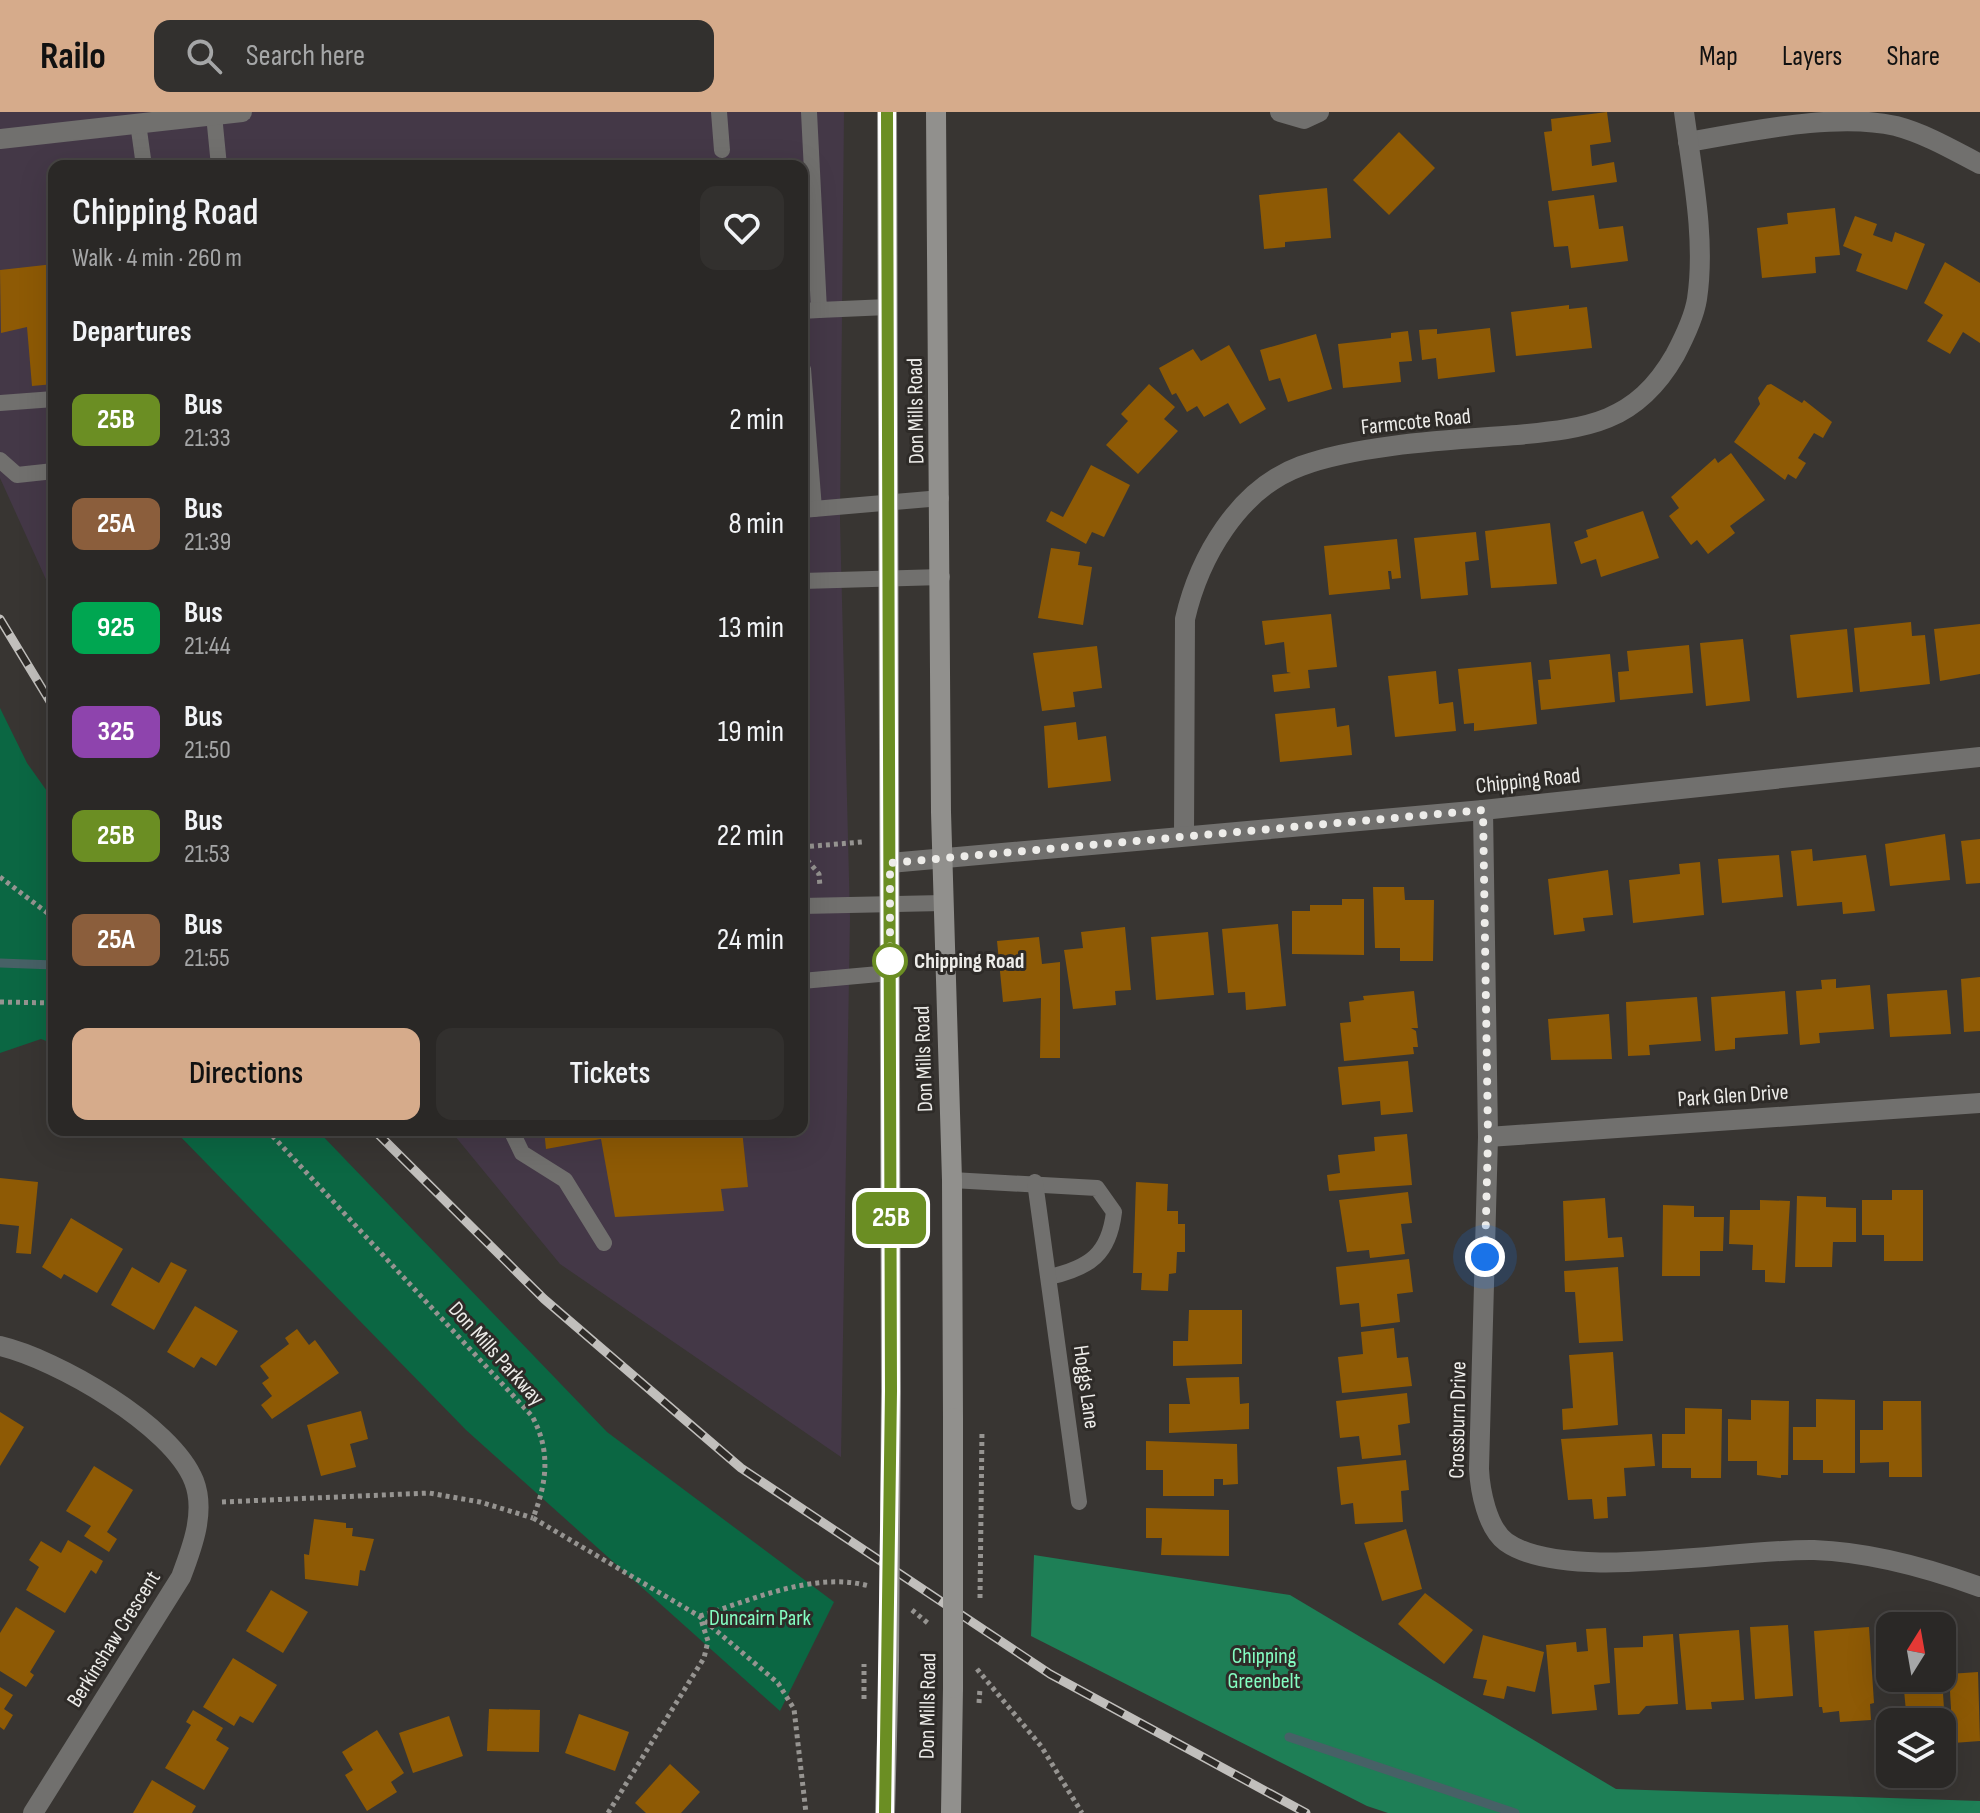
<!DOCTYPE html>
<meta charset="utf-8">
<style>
:root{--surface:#2a2826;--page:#32302e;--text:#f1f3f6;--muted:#a5a6a7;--line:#464443;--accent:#d6ab8b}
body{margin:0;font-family:"Sofia Sans Condensed",sans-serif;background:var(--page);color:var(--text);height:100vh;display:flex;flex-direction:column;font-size:30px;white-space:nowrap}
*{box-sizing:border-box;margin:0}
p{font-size:26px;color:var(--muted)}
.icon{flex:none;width:44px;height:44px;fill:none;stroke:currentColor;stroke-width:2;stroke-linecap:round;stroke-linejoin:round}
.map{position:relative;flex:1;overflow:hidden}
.side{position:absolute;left:48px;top:48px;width:760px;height:976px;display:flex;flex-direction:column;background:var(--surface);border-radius:16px;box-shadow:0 8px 32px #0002,0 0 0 2px var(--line)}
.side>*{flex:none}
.badge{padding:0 16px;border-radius:12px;font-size:28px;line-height:52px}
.needle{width:52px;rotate:11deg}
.tools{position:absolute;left:1876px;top:1500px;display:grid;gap:16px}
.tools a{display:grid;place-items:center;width:80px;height:80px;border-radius:16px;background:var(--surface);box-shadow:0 8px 32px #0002,0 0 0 2px var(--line);font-size:40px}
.you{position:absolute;width:40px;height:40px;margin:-20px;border:6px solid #fff;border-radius:50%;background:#1a73e8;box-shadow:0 0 0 12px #1a73e833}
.map>.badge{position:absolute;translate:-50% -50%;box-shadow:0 0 0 4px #fff}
h2{padding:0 24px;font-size:30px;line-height:72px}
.round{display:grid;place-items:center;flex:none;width:84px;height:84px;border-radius:16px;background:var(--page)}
.overview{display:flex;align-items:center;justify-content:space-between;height:136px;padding:0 24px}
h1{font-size:38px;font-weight:600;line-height:60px}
.cta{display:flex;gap:16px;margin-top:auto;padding:16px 24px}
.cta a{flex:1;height:92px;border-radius:16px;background:var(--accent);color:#111;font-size:32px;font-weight:600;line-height:92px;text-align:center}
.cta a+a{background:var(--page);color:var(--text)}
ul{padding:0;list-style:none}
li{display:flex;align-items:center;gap:24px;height:104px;padding:0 24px}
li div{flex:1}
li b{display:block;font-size:30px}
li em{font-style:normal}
li .badge{min-width:88px;font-weight:700;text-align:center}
header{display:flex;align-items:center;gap:48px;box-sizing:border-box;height:112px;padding:0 40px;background:var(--accent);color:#111}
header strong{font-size:38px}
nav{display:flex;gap:44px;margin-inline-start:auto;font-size:28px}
.search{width:560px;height:72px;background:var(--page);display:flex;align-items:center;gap:20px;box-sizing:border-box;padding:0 28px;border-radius:16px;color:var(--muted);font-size:30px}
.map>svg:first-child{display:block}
</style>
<header>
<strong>Railo</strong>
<div class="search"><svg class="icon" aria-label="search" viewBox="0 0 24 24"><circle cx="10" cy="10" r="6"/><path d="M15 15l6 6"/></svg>Search here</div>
<nav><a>Map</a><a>Layers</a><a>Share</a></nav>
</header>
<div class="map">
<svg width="1980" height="1701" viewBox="0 0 1980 1701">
<rect width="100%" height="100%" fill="#383532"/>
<!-- industrial -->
<path fill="#443847" d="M0 0H844L840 409 850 806 841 1345 560 1152 450 1018H802V54H54V485L0 366Z"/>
<!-- green -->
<g fill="#0b6743">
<path d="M0 596 27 651 54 689V932L41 927 0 941Z"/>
<path d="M174 1018H317L607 1320 834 1490 780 1599 466 1318Z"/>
</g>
<!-- forest -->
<path fill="#1e7f56" d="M1034 1443 1290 1483 1616 1677 1980 1689V1701H1388L1367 1694 1031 1524Z"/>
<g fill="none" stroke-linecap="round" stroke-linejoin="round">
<!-- stream -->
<g stroke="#476166" stroke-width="9">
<path d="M0 851 54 853"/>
<path d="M1289 1625 1515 1701"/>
</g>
</g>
<!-- building -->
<g fill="#8e5a05">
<path d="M1607 0 1611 30 1590 33 1592 54 1614 50 1617 70 1552 79 1544 20 1552 19 1551 7Z"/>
<path d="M1399 20 1435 56 1389 103 1353 68Z"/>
<path d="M771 46 772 54H691V52Z"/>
<path d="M1327 76 1331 126 1285 130V135L1264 137 1259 83Z"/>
<path d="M1594 83 1599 117 1623 114 1628 149 1571 156 1568 134 1554 135 1548 89Z"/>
<path d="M1835 96 1840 143 1815 145 1816 161 1762 166 1757 116 1788 112 1787 101Z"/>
<path d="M1855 104 1877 112 1873 123 1892 130 1895 120 1925 132 1907 178 1856 159 1862 142 1843 134Z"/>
<path d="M1945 150 1980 171V231L1963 220 1950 242 1927 229 1943 203 1924 191Z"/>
<path d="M54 152V272L32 274 27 215 1 221 0 158Z"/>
<path d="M1569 193V197L1587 195 1592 236 1516 244 1511 200Z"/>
<path d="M1490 216 1495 260 1438 267 1436 246 1422 248 1419 218 1437 217V222Z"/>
<path d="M1408 219 1412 249 1399 250 1401 270 1343 276 1338 232 1391 226V221Z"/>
<path d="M1316 222 1332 277 1288 290 1280 266 1269 269 1260 238Z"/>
<path d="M1229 233 1266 297 1240 312 1228 291 1204 305 1197 294 1187 300 1176 281 1172 283 1159 256 1193 237 1201 249Z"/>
<path d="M1149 272 1175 295 1164 307 1178 319 1138 362 1106 333 1128 309 1121 302Z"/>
<path d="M1771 272 1802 291 1804 288 1832 310 1823 326 1814 321 1798 346 1806 351 1796 367 1788 362 1785 368 1734 330 1760 292 1758 286 1767 273Z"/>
<path d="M1731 341 1765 388 1730 414 1735 421 1708 442 1697 428 1691 433 1669 404 1679 396 1671 385 1715 346 1718 351Z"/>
<path d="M1091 353 1130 373 1104 425 1092 420 1086 432 1046 409 1051 399 1063 405Z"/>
<path d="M1643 399 1659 446 1601 465 1596 447 1581 452 1574 430 1588 425 1586 418Z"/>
<path d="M1550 411 1557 472 1491 476 1485 419Z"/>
<path d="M1476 420 1479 448 1465 450 1468 483 1421 487 1414 426Z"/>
<path d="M1397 427 1401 466 1392 467 1391 459H1388L1390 477 1329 483 1324 434Z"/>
<path d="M1051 436 1080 440 1078 453 1092 455 1083 513 1038 506Z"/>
<path d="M1331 502 1337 555 1308 558 1310 576 1274 580 1272 563 1291 561 1287 560 1284 530 1265 533 1262 509Z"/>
<path d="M1911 510 1912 524 1925 523 1930 572 1860 580 1854 516Z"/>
<path d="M1980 512V562L1940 569 1934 517Z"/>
<path d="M1847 517 1853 580 1797 586 1790 523Z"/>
<path d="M1743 527 1750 589 1706 594 1700 531Z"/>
<path d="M1689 533 1693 581 1620 588 1618 560 1629 559 1627 539Z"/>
<path d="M1097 534 1102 576 1073 580 1075 595 1042 599 1033 541Z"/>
<path d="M1610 542 1615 590 1541 598 1538 568 1551 567 1549 548Z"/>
<path d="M1531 550 1537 612 1474 619V611L1464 612 1458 557Z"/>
<path d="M1436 559 1439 592 1453 590 1456 619 1395 625 1388 564Z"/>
<path d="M1335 596 1337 615 1349 613 1352 643 1280 650 1275 602Z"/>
<path d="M1076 610 1078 628 1106 624 1111 669 1048 676 1044 614Z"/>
<path d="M1945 722 1950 768 1890 774 1885 732Z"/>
<path d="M1980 727V771L1966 772 1961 729Z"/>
<path d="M1812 737 1813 749 1866 743 1875 799 1843 802 1842 790 1797 794 1791 739Z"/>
<path d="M1779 743 1783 785 1722 791 1718 747Z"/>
<path d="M1700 750 1704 803 1633 811 1629 768 1680 762 1679 752Z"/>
<path d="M1608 758 1613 803 1583 806 1585 819 1554 823 1548 767Z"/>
<path d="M1373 775H1404L1405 788H1434L1433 849H1400V836H1375Z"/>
<path d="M1342 787H1364V843L1292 842V799H1310V793H1342Z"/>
<path d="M1278 812 1286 894 1246 898 1245 880 1228 881 1222 817Z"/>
<path d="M1125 815 1131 878 1115 879 1116 893 1073 897 1064 838 1083 836 1081 820Z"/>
<path d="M1208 820 1214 883 1156 888 1151 825Z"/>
<path d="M1039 825 1042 852 1060 850V946H1040L1041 886 1003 890 997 829Z"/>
<path d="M1980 865V919L1964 920 1961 867Z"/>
<path d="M1836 867V876L1870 873 1874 917 1819 921 1820 931 1800 933 1796 879 1822 877 1821 868Z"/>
<path d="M1947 878 1951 922 1890 925 1887 882Z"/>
<path d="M1414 879 1418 916H1411L1416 919 1418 935H1413L1414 942 1344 949 1340 911 1351 910 1349 890 1364 888 1363 884Z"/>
<path d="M1785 879 1788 922 1735 926V937L1715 939 1711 885Z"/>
<path d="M1697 885 1701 929 1649 933 1650 943 1628 944 1626 890Z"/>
<path d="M1609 902 1612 947 1551 948 1548 907Z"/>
<path d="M1408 949 1413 1000 1381 1003 1380 989 1342 993 1338 955Z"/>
<path d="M544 1018H742L748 1075 721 1077 724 1099 615 1105 601 1027 546 1037Z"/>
<path d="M1407 1022 1412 1073 1329 1079 1327 1063 1340 1061 1338 1043 1375 1039 1374 1025Z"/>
<path d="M0 1066 38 1070 31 1142 16 1141 19 1114 0 1112Z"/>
<path d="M1136 1070 1168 1072 1167 1099H1178V1112H1185V1140H1177L1176 1161 1169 1162 1168 1179 1141 1178 1142 1161H1133Z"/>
<path d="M1892 1078H1923V1149H1884V1123H1862V1088H1892Z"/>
<path d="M1408 1080 1412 1111 1401 1112 1405 1142 1370 1146 1369 1138 1347 1140 1339 1088Z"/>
<path d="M1797 1084 1826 1085V1095L1856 1096V1130H1833L1832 1155H1795Z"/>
<path d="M1605 1086 1608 1126 1622 1125 1624 1145 1565 1149 1563 1089Z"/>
<path d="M1760 1088 1790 1089 1785 1171 1765 1170V1158H1752L1753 1133 1729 1132 1730 1098H1760Z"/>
<path d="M1663 1093 1694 1094V1105H1724L1723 1139H1700V1164H1662Z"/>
<path d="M71 1106 123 1137 97 1181 64 1162 61 1167 42 1155Z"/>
<path d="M1409 1147 1413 1180 1397 1182 1400 1210 1361 1215 1359 1191 1340 1193 1336 1155Z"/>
<path d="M171 1150 187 1158 154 1218 111 1193 132 1155 159 1171Z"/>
<path d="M1618 1155 1623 1229 1579 1231 1575 1180H1565L1564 1159Z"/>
<path d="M195 1194 238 1219 216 1254 201 1245 194 1256 167 1240Z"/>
<path d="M1189 1198H1242V1252L1173 1254V1229H1188Z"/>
<path d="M1394 1216 1397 1246 1408 1245 1412 1274 1342 1281 1338 1245 1363 1242 1361 1220Z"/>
<path d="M297 1217 309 1233 315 1228 339 1261 272 1307 261 1293 272 1284 262 1271 269 1266 260 1254 289 1232 285 1226Z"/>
<path d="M1613 1240 1618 1313 1563 1318 1562 1297 1573 1296 1569 1243Z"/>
<path d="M1239 1265 1240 1292 1249 1291V1317L1169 1321V1292H1190L1186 1266Z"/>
<path d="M1407 1281 1410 1311 1398 1313 1401 1343 1362 1347 1359 1324 1340 1326 1336 1289Z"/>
<path d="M1816 1287 1855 1288V1361H1823V1348H1793V1315H1816Z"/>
<path d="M1751 1288 1789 1289 1788 1363H1781V1366L1757 1363V1349H1728V1307L1751 1308Z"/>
<path d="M1883 1289H1921L1922 1365H1889V1350L1860 1351V1318H1883Z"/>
<path d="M1685 1296 1722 1297 1721 1366H1691V1356H1662V1322H1685Z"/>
<path d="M361 1299 368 1327 350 1332 356 1355 321 1364 307 1313Z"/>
<path d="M0 1300 24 1315 0 1354Z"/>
<path d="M1652 1322 1655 1354 1624 1356 1626 1384 1607 1385 1608 1406 1594 1407 1592 1387 1568 1388 1561 1327Z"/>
<path d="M1146 1329 1237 1332 1238 1372 1223 1373V1367H1214V1384H1163V1358H1146Z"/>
<path d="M1406 1348 1409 1378 1401 1379 1403 1410 1355 1412 1353 1391 1341 1393 1337 1355Z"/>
<path d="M94 1354 133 1378 107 1420 117 1427 109 1440 84 1424 91 1414 66 1399Z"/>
<path d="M1146 1396 1229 1398V1444L1161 1443 1162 1426H1146Z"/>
<path d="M314 1407 346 1411V1416H353L352 1424 374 1427 365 1459 360 1458 358 1474 305 1467 304 1442 309 1443Z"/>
<path d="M1406 1417 1422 1477 1382 1489 1364 1431Z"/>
<path d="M68 1428 103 1449 96 1462 91 1458 65 1501 26 1478 39 1455 29 1448 41 1429 61 1441Z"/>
<path d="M271 1478 308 1500 283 1541 246 1519Z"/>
<path d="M1425 1481 1473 1518 1444 1552 1398 1512Z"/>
<path d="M16 1495 55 1519 30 1560 34 1563 26 1575 0 1559V1521Z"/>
<path d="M1788 1513 1793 1584 1755 1587 1750 1515Z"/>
<path d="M1869 1515 1874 1591 1870 1592 1871 1608 1840 1610 1839 1599 1823 1601 1822 1595H1819L1814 1519Z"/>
<path d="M1606 1516 1610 1571 1594 1573 1597 1598 1552 1602 1546 1533 1576 1530 1577 1540 1588 1539 1586 1517Z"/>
<path d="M1739 1518 1744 1588 1711 1590 1712 1597 1686 1598 1679 1522Z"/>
<path d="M1673 1522 1678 1592 1646 1594 1639 1602 1618 1603 1614 1536 1643 1535V1524Z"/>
<path d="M1483 1523 1544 1540 1535 1580 1507 1574 1504 1587 1483 1583 1487 1568 1473 1566Z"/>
<path d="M233 1546 277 1573 253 1611 240 1604 234 1614 203 1595Z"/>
<path d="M1890 1548V1566H1942L1945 1612 1907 1610 1904 1578 1890 1579 1889 1570 1879 1571 1877 1549Z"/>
<path d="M1978 1560 1980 1629 1953 1631 1949 1562Z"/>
<path d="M0 1575 13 1583 4 1597 13 1603 4 1618 0 1615Z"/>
<path d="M489 1597 540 1598 539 1640 487 1639Z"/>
<path d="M193 1598 223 1616 216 1628 229 1636 204 1678 165 1656 191 1613 186 1610Z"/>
<path d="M579 1602 629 1620 615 1659 565 1641Z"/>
<path d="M449 1604 463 1644 413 1661 399 1621Z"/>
<path d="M377 1618 404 1661 391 1670 397 1680 367 1699 345 1663 353 1658 342 1640Z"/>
<path d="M670 1652 700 1680 681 1701H646L635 1691Z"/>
<path d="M152 1668 196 1694 192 1701H133Z"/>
</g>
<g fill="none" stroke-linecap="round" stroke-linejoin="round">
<!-- path -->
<g stroke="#969491" stroke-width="5" stroke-dasharray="4 4" stroke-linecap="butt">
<path d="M802 735 862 730"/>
<path d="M802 742 819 762 820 775"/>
<path d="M0 765 54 806"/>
<path d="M0 890 54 891"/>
<path d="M267 1018 532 1304C551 1339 547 1370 533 1406L699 1504 778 1571 794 1597 806 1701"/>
<path d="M222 1390 429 1381 480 1390 533 1406"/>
<path d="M912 1498 929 1512"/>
<path d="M700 1504C752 1488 814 1459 869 1474"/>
<path d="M977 1557 1041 1634 1082 1701"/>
<path d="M608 1701 704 1546 708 1529 701 1508"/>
</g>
<!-- lane -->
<g stroke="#71706e" stroke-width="16">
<path d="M719 0 722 38"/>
<path d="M809 0 819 198 888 195"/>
<path d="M214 3 219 54"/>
<path d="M138 11 144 54"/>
<path d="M802 199 819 198"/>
<path d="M803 257 814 397"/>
<path d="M0 291 54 287"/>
<path d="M0 348 17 363 54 359"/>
<path d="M802 398 941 386"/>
<path d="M802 469 942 465"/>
<path d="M802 794 943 791"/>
<path d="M802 869 890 861"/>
<path d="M511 1018 522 1041 565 1068 604 1131"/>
<path d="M952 1068 1097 1076 1114 1100C1109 1142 1090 1156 1049 1165"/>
<path d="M1035 1070 1079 1390"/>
</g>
<!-- street -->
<g stroke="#71706e" stroke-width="20">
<path d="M1280 0 1304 7 1319 0"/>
<path d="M0 27 242 0"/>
<path d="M1688 30C1749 20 1835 0 1896 14 1926 22 1953 38 1980 52"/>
<path d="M1483 698 1488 1025 1479 1357C1480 1378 1487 1416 1506 1430 1565 1472 1737 1436 1814 1438 1870 1440 1928 1456 1980 1475"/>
<path d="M1184 723 1185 507C1199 446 1238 377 1301 354 1361 332 1452 328 1517 323 1588 316 1636 311 1675 243 1684 226 1694 206 1697 187 1706 127 1692 60 1684 0"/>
<path d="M890 751 1483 698 1980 645"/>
<path d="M1488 1025 1980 991"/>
<path d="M0 1234C56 1247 172 1313 194 1369 206 1400 192 1436 181 1465L33 1701"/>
</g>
<!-- secondary -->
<g stroke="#91908d" stroke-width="20">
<path d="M887 0 891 1279"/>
<path d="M936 0 941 700 952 1068 953 1306"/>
<path d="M885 1701 889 1547"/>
<path d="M951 1701 953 1576"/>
</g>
<defs>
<g id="rail">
<path d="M0 507 54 596"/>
<path d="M374 1018 544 1187 741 1356 1050 1562 1306 1701"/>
</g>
</defs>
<!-- rail casing -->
<use href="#rail" stroke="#c1bfbc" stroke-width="9"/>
<!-- rail -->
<use href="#rail" stroke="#2e2b28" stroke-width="6" stroke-dasharray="18" stroke-linecap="butt"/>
<!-- path-bridge -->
<g stroke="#969491" stroke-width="5" stroke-dasharray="4 4" stroke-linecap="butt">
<path d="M980 1486 982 1318"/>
<path d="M864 1587V1552"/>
<path d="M979 1591 980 1576"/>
</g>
<!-- secondary-bridge -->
<g stroke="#91908d" stroke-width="20">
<path d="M889 1547 891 1279"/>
<path d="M953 1576V1306"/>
</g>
</g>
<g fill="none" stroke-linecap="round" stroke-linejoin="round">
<defs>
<path id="line" d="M885 1701 891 1279 887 0"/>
</defs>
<!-- line casing -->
<use href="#line" stroke="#fff" stroke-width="18"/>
<!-- line -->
<use href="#line" stroke="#6b8e23" stroke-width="12"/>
<!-- walk -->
<path stroke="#edece9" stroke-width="8" stroke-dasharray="0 14.4" d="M890 849V751L1483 698 1488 1025 1485 1145"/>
</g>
<!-- markers -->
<circle fill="#fff" stroke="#6b8e23" stroke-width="4" cx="890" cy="849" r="16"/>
<g text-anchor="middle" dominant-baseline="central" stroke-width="6" stroke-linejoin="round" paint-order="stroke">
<!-- street labels -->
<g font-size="22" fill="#edece9" stroke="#2e2b28">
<text transform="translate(916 299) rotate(-91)">Don Mills Road</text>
<text transform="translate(1416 310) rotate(-6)">Farmcote Road</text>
<text transform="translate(1528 669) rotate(-6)">Chipping Road</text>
<text transform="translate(924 947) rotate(-92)">Don Mills Road</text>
<text transform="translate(1733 984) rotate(-4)">Park Glen Drive</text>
<text transform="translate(496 1242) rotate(48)">Don Mills Parkway</text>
<text transform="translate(1086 1275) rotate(82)">Hoggs Lane</text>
<text transform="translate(1458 1308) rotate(-89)">Crossburn Drive</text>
<text transform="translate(114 1527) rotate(-58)">Berkinshaw Crescent</text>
<text transform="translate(928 1594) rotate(-89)">Don Mills Road</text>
</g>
<!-- stop labels -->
<g font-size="22" font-weight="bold" fill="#edece9" stroke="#2e2b28" text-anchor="start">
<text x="914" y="849">Chipping Road</text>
</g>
<!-- park labels -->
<g font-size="22" fill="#84fdc1" stroke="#2e2b28">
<text x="760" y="1506">Duncairn Park</text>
<text x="1264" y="1544">Chipping<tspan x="1264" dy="25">Greenbelt</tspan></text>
</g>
</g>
</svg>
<div class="tools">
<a><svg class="needle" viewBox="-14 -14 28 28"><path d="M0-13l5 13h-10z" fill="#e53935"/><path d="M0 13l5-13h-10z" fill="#a5a6a7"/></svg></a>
<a><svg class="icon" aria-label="layers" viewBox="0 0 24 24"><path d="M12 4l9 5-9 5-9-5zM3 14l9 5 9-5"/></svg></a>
</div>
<div class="you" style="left:1485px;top:1145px"></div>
<b class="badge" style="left:891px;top:1106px;background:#6b8e23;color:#fff">25B</b>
<section class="side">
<div class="overview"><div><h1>Chipping Road</h1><p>Walk · 4 min · 260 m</p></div><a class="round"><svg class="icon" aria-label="heart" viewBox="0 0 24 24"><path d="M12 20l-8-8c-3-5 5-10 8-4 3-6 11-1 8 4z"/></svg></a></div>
<h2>Departures</h2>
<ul>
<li><span class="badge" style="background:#6b8e23;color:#fff">25B</span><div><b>Bus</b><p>21:33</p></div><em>2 min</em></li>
<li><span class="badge" style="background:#8b5e3c;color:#fff">25A</span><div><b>Bus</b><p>21:39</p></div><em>8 min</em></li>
<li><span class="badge" style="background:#00a651;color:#fff">925</span><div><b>Bus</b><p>21:44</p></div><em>13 min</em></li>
<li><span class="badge" style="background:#8e44ad;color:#fff">325</span><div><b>Bus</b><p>21:50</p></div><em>19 min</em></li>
<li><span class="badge" style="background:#6b8e23;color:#fff">25B</span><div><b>Bus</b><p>21:53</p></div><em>22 min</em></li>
<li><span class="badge" style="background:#8b5e3c;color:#fff">25A</span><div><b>Bus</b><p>21:55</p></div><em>24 min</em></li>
</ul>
<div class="cta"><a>Directions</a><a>Tickets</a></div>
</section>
</div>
